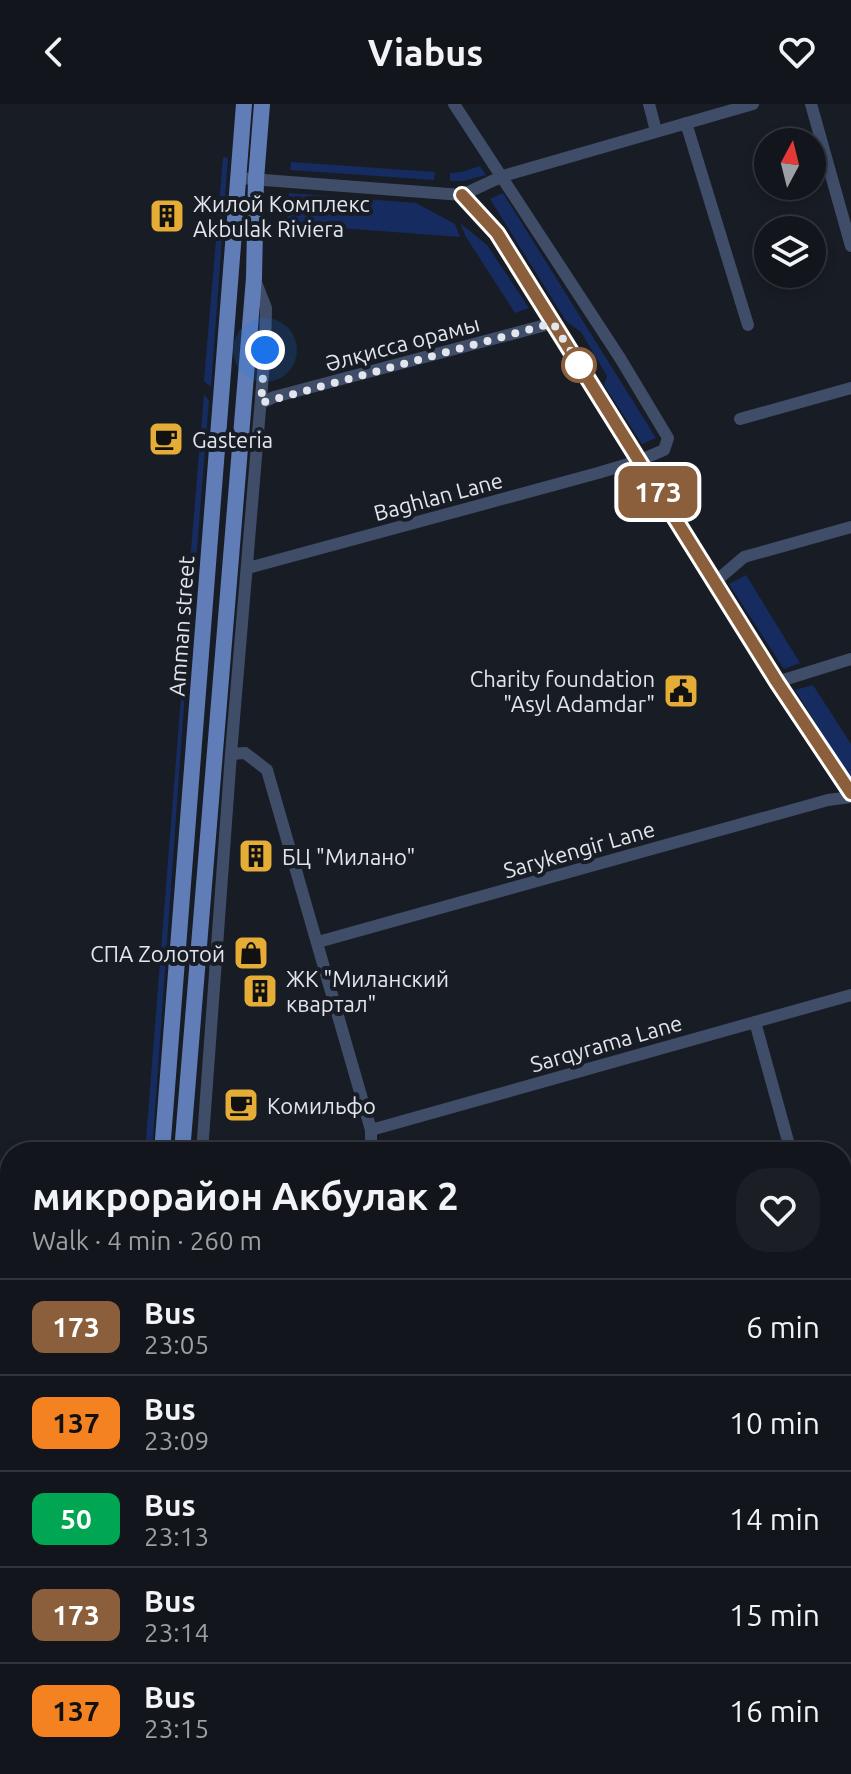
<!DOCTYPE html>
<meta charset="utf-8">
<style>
:root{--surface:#12151b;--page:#1b1e24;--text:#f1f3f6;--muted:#9c9fa3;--line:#31343a}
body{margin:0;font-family:Ubuntu,sans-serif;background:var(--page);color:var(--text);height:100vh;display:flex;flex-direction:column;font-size:30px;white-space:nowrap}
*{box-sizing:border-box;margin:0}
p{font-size:26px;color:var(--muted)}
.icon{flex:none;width:44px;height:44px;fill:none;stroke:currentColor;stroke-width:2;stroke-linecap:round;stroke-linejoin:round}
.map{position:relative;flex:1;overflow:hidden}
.side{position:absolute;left:0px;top:1038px;width:852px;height:632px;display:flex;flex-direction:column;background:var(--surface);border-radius:32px 32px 0 0;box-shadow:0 4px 12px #0003,0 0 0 2px var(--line)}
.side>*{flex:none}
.badge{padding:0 16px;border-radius:12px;font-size:28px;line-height:52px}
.needle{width:52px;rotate:7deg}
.tools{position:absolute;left:754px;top:24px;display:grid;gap:16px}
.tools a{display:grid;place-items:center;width:72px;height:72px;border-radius:50%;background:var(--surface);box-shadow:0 4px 12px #0003,0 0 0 2px var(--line);font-size:40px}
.you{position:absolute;width:40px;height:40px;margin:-20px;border:6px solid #fff;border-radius:50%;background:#1a73e8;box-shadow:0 0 0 12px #1a73e833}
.map>.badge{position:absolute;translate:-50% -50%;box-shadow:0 0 0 4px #fff}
.round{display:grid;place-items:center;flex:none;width:84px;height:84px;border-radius:32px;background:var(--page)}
.summary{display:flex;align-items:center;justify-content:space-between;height:136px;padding:0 32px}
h1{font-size:38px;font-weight:700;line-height:60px}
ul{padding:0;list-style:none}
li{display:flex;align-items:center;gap:24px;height:96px;padding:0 32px;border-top:2px solid var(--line)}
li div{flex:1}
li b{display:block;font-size:30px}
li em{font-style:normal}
li .badge{min-width:88px;font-weight:700;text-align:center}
header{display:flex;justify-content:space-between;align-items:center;height:104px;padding:0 32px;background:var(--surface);font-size:36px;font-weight:700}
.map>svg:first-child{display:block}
</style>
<header><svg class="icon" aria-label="back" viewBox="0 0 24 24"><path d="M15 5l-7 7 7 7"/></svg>Viabus<svg class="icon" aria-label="heart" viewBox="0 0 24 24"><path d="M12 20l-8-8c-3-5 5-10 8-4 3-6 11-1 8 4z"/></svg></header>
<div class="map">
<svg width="851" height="1670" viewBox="0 0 851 1670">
<rect width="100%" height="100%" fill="#181c24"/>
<!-- green -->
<g fill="#162b5f">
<path d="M223 53 228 54 211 283 204 277Z"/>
<path d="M291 58H292L435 68 434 76 290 66Z"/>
<path d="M480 62 486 71 463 77H450V69L462 68Z"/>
<path d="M289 89 416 99 455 120 460 133 287 120Z"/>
<path d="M503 89 656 334 642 340 604 281 607 272 581 228 566 217 490 95Z"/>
<path d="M460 119 487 141 529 204 515 209 466 133Z"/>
<path d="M204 290 209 297 193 494H187Z"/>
<path d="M746 471 800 559 784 565 729 480Z"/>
<path d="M188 504H191L152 1048H145Z"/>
<path d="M813 581 851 640V675L795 586Z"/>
</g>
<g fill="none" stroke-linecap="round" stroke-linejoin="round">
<!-- minor -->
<g stroke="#3f4d69" stroke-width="12">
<path d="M649 0 656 27"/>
<path d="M811 0 851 142"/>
<path d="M686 19 748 221"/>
<path d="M239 74 462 91 503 72 753 0"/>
<path d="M462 91 497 129 777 578 851 689"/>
<path d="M261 299 274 293 553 219"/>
<path d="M740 315 851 284"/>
<path d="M248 464 598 369 638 357 664 346 668 334 620 254 454 0"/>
<path d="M716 477 744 453 851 423"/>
<path d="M777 578 851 555"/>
<path d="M231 650 245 649 267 666 371 1026V1048"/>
<path d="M318 838 828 696 851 693"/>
<path d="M755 918 791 1048"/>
<path d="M371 1026 851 891"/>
<path d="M202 1048 231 650 265 246 266 204 255 176"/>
<path d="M842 1092 851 1089"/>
<path d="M842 1239 851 1237"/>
<path d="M842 1454 851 1451"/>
<path d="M842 1655 851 1653"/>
<path d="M265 1660 273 1670"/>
<path d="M648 1660 650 1670"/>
<path d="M791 1670 826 1660"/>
</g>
<!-- major -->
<g stroke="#617db8" stroke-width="16">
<path d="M162 1048 244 0"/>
<path d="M182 1048 254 174 256 75 262 0"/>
<path d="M17 1670 24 1660"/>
<path d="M45 1670 51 1660"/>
</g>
</g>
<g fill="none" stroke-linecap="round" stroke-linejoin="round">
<defs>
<path id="line" d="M462 91 497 129 777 578 851 689"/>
</defs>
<!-- line casing -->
<use href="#line" stroke="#fff" stroke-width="18"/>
<!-- line -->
<use href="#line" stroke="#8b5e3c" stroke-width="12"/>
<!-- walk -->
<path stroke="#e2e5eb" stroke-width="8" stroke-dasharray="0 14.4" d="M265 246 261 299 553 219 582 265 579 261"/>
</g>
<!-- icons -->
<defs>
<symbol id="building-square" viewBox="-11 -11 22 22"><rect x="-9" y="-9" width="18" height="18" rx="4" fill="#e5ad35" stroke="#181c24"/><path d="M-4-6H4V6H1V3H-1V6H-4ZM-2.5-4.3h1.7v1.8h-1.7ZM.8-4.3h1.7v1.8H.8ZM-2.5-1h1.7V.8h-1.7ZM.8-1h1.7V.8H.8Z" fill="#111"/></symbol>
<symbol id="cafe-square" viewBox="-11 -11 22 22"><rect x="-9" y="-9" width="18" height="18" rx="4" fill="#e5ad35" stroke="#181c24"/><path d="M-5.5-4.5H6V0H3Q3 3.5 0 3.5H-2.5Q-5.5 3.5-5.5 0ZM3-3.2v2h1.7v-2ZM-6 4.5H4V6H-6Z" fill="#111"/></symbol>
<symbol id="civic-square" viewBox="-11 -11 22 22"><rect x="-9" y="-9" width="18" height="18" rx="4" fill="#e5ad35" stroke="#181c24"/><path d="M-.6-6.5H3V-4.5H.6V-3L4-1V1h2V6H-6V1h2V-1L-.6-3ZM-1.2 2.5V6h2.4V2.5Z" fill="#111"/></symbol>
<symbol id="shop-square" viewBox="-11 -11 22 22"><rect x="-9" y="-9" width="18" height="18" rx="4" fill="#e5ad35" stroke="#181c24"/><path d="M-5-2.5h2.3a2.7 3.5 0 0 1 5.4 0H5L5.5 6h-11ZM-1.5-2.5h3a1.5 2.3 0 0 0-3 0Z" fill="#111"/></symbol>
</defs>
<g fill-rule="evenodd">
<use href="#building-square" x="147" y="92" width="40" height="40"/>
<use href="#cafe-square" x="146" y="315" width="40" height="40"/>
<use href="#civic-square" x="661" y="567" width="40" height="40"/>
<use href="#building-square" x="236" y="732" width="40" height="40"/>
<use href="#shop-square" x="231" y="829" width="40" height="40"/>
<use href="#building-square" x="240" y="867" width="40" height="40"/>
<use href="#cafe-square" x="221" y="981" width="40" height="40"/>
</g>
<!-- markers -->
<circle fill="#fff" stroke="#8b5e3c" stroke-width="4" cx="579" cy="261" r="16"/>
<g text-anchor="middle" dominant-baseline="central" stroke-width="8" stroke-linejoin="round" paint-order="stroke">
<!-- poi labels -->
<g font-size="22" fill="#e2e5eb" stroke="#181c24" text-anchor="start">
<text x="193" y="99">Жилой Комплекс<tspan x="193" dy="25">Akbulak Riviera</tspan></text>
<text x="192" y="335">Gasteria</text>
<text x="655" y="574" text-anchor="end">Charity foundation<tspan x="655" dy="25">"Asyl Adamdar"</tspan></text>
<text x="282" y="752">БЦ "Милано"</text>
<text x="225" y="849" text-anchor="end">СПА Zолотой</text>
<text x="286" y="874">ЖК "Миланский<tspan x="286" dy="25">квартал"</tspan></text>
<text x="267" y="1001">Комильфо</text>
</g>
<!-- street labels -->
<g font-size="22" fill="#e2e5eb" stroke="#181c24">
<text transform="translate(402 239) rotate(-15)">Әлқисса орамы</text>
<text transform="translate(438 392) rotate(-15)">Baghlan Lane</text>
<text transform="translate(181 522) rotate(-86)">Amman street</text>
<text transform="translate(579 745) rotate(-16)">Sarykengir Lane</text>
<text transform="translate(606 939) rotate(-16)">Sarqyrama Lane</text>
</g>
</g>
</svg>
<div class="tools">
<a><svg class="needle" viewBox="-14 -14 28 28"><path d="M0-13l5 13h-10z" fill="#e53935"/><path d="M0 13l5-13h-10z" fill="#9c9fa3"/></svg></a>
<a><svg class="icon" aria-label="layers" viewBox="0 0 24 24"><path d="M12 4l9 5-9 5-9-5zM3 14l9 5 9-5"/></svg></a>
</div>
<div class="you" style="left:265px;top:246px"></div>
<b class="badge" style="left:658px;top:388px;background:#8b5e3c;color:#fff">173</b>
<section class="side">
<div class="summary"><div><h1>микрорайон Акбулак 2</h1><p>Walk · 4 min · 260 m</p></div><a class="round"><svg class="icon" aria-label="heart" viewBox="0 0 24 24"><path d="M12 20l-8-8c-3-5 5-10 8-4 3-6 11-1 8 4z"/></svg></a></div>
<ul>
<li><span class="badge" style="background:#8b5e3c;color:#fff">173</span><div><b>Bus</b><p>23:05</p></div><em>6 min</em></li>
<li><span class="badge" style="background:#f58220;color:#111">137</span><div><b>Bus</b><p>23:09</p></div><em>10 min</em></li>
<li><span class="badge" style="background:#00a651;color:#fff">50</span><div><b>Bus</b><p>23:13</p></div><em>14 min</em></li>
<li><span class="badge" style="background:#8b5e3c;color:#fff">173</span><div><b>Bus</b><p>23:14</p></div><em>15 min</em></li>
<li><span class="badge" style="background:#f58220;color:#111">137</span><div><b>Bus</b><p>23:15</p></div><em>16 min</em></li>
</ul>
</section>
</div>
